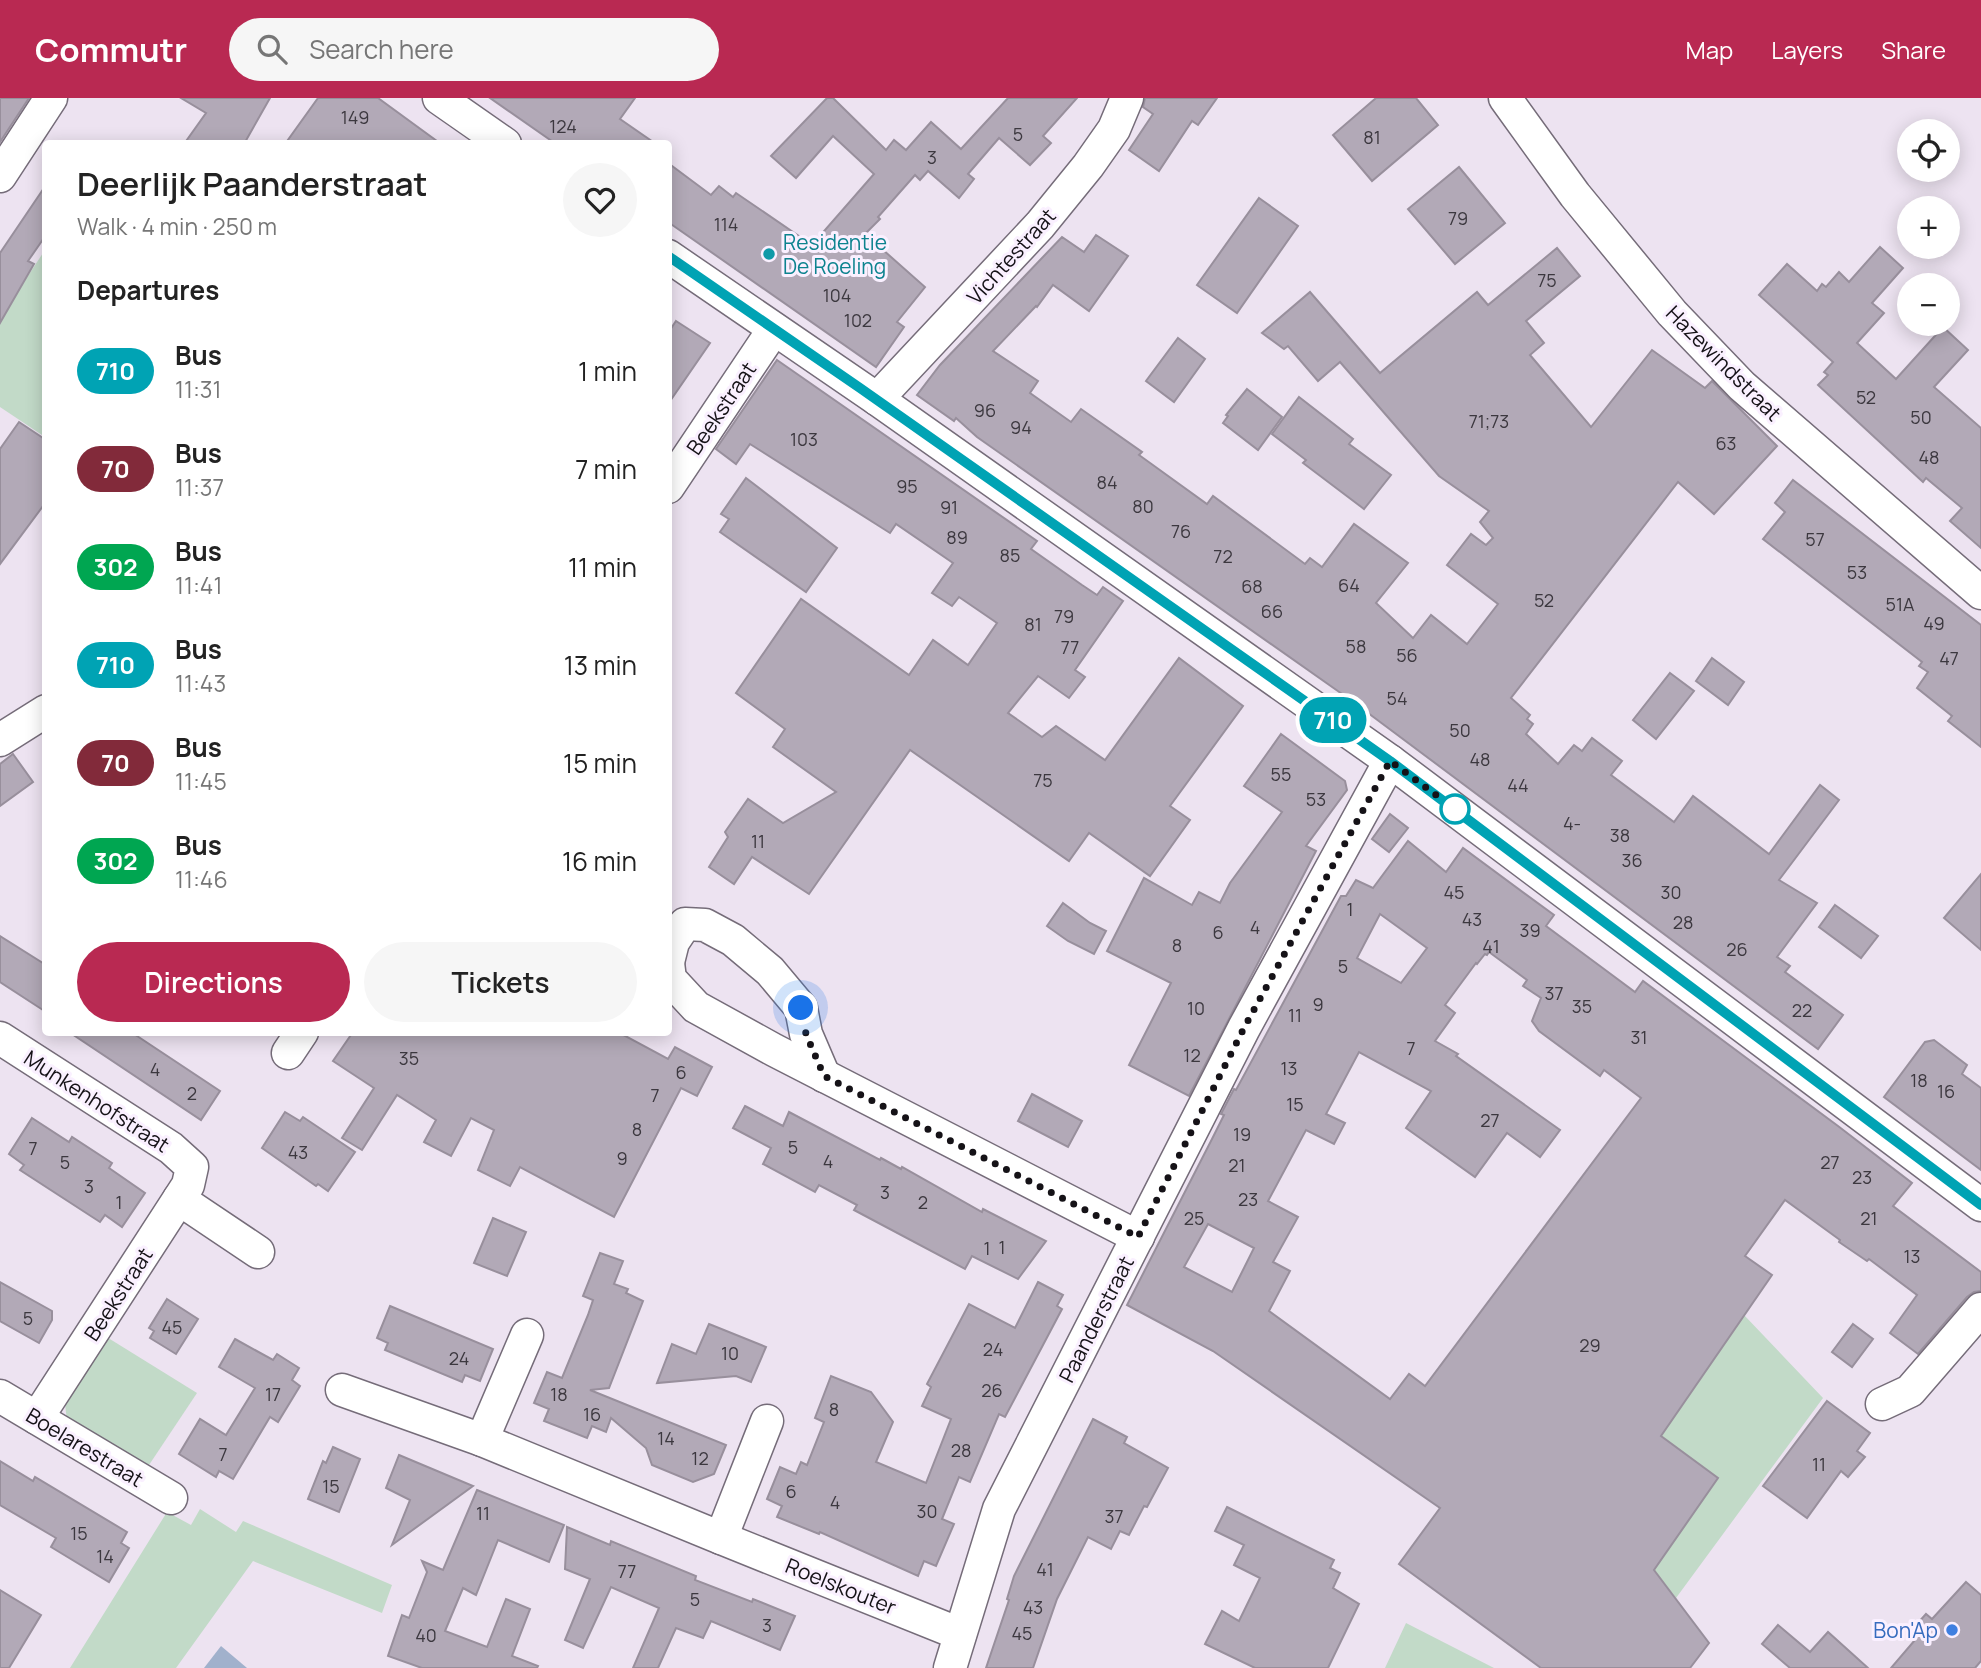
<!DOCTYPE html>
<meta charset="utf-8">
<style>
:root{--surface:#fff;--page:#f6f6f6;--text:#222;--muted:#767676;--accent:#b92952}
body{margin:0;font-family:Manrope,sans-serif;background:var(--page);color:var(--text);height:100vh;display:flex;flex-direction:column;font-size:26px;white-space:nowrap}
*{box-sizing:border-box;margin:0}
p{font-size:23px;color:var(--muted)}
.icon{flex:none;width:38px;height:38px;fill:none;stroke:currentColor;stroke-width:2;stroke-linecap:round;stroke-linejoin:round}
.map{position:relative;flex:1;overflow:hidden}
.side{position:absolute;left:42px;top:42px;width:630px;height:896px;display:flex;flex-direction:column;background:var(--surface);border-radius:7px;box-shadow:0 4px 18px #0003}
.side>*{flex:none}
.badge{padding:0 14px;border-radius:23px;font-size:24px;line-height:46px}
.fabs{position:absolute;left:1897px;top:21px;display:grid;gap:14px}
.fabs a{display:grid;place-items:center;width:63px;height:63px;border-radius:50%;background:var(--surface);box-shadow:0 4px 18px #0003;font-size:35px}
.you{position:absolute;width:35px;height:35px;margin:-18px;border:5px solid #fff;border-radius:50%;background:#1a73e8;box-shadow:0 0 0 10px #1a73e833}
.map>.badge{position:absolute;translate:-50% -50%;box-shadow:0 0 0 4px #fff}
h2{padding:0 35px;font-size:26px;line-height:63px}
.round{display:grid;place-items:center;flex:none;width:74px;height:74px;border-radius:37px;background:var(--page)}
.headline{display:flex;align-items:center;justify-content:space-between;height:119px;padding:0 35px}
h1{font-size:33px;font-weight:600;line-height:52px}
.action{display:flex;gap:14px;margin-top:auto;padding:14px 35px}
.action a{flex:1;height:80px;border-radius:42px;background:var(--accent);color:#fff;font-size:28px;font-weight:600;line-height:80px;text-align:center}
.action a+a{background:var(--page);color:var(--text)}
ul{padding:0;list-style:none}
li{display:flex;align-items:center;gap:21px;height:98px;padding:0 35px}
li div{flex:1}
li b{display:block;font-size:26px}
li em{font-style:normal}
li .badge{min-width:77px;font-weight:700;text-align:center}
header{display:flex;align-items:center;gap:42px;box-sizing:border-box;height:98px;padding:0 35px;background:var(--accent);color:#fff}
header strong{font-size:33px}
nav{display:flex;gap:38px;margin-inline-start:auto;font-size:24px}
.search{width:490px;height:63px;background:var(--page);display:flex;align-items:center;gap:18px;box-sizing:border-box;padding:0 24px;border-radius:38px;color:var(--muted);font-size:26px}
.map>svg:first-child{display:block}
</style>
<header>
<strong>Commutr</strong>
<div class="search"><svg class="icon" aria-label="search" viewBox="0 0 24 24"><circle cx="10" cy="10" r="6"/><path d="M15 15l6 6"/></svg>Search here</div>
<nav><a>Map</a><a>Layers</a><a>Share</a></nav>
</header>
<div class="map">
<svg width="1981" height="1570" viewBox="0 0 1981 1570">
<rect width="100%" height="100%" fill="#ede3f1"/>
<!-- green -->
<g fill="#c2dac8">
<path d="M45 152V339L0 309V220Z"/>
<path d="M1744 1217 1823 1300 1676 1500 1654 1472 1718 1380 1661 1338Z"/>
<path d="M105 1238 197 1295 145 1373 67 1323 65 1306 70 1290Z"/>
<path d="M200 1411 236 1434 243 1423 392 1487 382 1515 253 1463 176 1570H70L167 1414 191 1427Z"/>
<path d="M1406 1525 1494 1570H1385Z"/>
</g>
<!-- water -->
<path fill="#a1b1cc" d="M221 1548 247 1570H204Z"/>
<!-- building -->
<g fill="#b2a9b7" stroke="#988f9c" stroke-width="2" fill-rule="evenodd">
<path d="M0 0H29L0 44Z"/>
<path d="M181 0H270L244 46H184L206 15Z"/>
<path d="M318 0H378L441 46H285Z"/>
<path d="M490 0H635L620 21 656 46H556Z"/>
<path d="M827 0H833L886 52 894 42 906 52 931 24 961 51 1008 0H1077L1043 38 1051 45 1030 67 999 40 968 76 974 81 959 100 928 73 920 82 915 77 878 119 880 121 865 136 925 189 897 224 904 229 876 269 668 124V65L711 97 719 88 733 99 736 95 812 147 874 76 833 38 796 80 771 58Z"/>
<path d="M1145 0H1217L1198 27 1192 23 1159 73 1129 52 1153 16 1143 9Z"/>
<path d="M1376 0H1416L1438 27 1372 83 1333 37Z"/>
<path d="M1459 69 1505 125 1455 166 1408 111Z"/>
<path d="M46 87V137L28 163 34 166 0 225V155Z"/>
<path d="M1259 100 1298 128 1237 215 1197 187Z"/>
<path d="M1096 137 1128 158 1089 213 1053 187 1037 209 1036 208 993 253 1038 283 1030 295 1071 324 1081 311 1142 354 1139 357 1207 406 1213 398 1305 466 1310 460 1322 469 1354 426 1408 465 1376 505 1413 540 1431 517 1467 546 1498 506 1447 467 1471 436 1486 447 1493 440 1480 424 1489 413 1439 378 1340 264 1318 283 1288 248 1284 251 1262 235 1310 194 1380 275 1477 194 1488 207 1557 150 1580 178 1526 223 1544 245 1530 257 1591 329 1652 252 1705 290 1712 283 1777 348 1714 416 1678 384 1511 600 1530 617 1527 621 1533 626 1526 636 1558 666 1574 647 1582 653 1592 640 1622 663 1611 677 1674 724 1693 698 1769 756 1820 687 1839 702 1779 782 1817 805 1777 859 1790 868 1785 874 1843 917 1818 951 1352 603 977 339 956 320 954 323 917 297 940 267 1062 139 1084 154Z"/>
<path d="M1880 149 1903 170 1872 205 1884 215 1857 245 1896 281 1943 229 1968 252 1934 289 1981 330V450L1950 423 1962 410 1926 380 1923 384 1818 287 1828 277 1824 274 1833 264 1759 197 1787 166 1817 193 1822 186 1826 189 1839 174 1849 184Z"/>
<path d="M676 223 710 245 668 306V235Z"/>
<path d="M1178 240 1205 261 1174 304 1146 283Z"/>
<path d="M777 262 1037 443 1031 451 1082 487 1097 497 1103 489 1123 503 1075 572 1085 579 1069 600 1038 578 1008 615 1042 639 1056 628 1105 662 1179 560 1243 608 1170 708 1190 722 1150 778 1089 735 1069 763 910 652 809 796 752 759 734 786 709 769 728 739 725 734 748 701 783 725 836 694 773 649 785 631 736 595 801 501 909 577 933 542 968 567 997 525 959 499 952 508 932 495 953 465 896 426 890 435 750 346 736 366 716 351Z"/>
<path d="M1247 291 1282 319 1258 352 1223 325 1228 318 1226 317Z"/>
<path d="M1299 299 1353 341 1349 346 1391 377 1364 411 1303 365 1306 362 1272 336Z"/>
<path d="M19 324 46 342V404L0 466V351Z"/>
<path d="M746 380 837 450 806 494 720 434 729 421 721 416Z"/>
<path d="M1793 382 1981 527V649L1948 623 1952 618 1917 590 1928 574 1919 568 1922 564 1763 441 1785 414 1775 405Z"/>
<path d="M1712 560 1744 584 1728 607 1696 583Z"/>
<path d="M1670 575 1694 593 1656 641 1633 622Z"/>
<path d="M1281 636 1345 683 1347 692 1306 748 1316 753 1189 998 1129 967 1171 885 1107 853 1144 780 1192 807 1199 794 1220 805 1230 785 1282 714 1244 688Z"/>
<path d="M13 656 33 684 0 708V666Z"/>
<path d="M1390 716 1408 730 1389 754 1372 741Z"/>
<path d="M1408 743 1446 774 1463 750 1554 817 1546 828 1604 871 1635 894 1643 883 1838 1028 1912 1085 1893 1108 1981 1174V1193L1974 1194 1967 1199 1918 1256 1890 1235 1917 1197 1869 1161 1867 1163 1839 1144 1840 1142 1785 1102 1745 1158 1772 1177 1661 1338 1718 1380 1654 1472 1709 1545 1690 1570H1541L1399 1466 1440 1410 1213 1253 1127 1207 1212 1041 1224 1017 1221 1016 1234 991 1236 992 1341 798H1346L1356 782 1373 790ZM1380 816 1427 850 1401 885 1357 860ZM1489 854 1527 882 1523 888 1541 900 1532 923 1539 933 1600 978 1604 972 1641 1000 1425 1288 1409 1276 1390 1301 1269 1213 1290 1173 1273 1164 1298 1119 1268 1103 1306 1032 1334 1046 1345 1025 1326 1016 1359 954 1431 993 1406 1030 1475 1079 1507 1035 1540 1059 1560 1032 1456 958 1458 956 1435 943 1455 915 1445 907 1476 865 1477 866 1485 856 1487 857ZM1208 1126 1254 1150 1232 1194 1184 1169Z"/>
<path d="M1981 776V852L1944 820Z"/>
<path d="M1063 805 1090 825 1106 833 1094 856 1068 843 1047 828Z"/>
<path d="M1835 807 1878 838 1861 860 1819 829Z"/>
<path d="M0 838 46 867V914L0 884Z"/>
<path d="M69 934H131L220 993 201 1022Z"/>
<path d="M353 934H618L668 961 675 949 712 969 697 998 681 990 614 1119 520 1069 510 1088 478 1072 494 1032 471 1020 451 1058 424 1044 436 1022 397 997 362 1052 342 1040 374 990 333 963Z"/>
<path d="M1934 942 1967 967 1962 976 1981 990V1072L1884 999 1925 944Z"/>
<path d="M1032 996 1082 1023 1068 1049 1018 1023Z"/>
<path d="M745 1008 783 1028 789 1014 880 1062 881 1060 901 1071 902 1069 982 1114 983 1111 1046 1143 1018 1181 972 1158 965 1171 854 1112 857 1107 819 1087 815 1094 763 1066 771 1050 733 1030Z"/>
<path d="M285 1014 300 1023 303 1019 355 1054 328 1093 318 1086 316 1088 262 1050Z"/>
<path d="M32 1020 69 1044 72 1039 112 1065 109 1070 145 1095 122 1129 105 1117 100 1124 20 1072 24 1067 9 1056Z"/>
<path d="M493 1120 526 1134 507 1178 474 1165Z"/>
<path d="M600 1155 623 1163 614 1186 628 1191 626 1195 643 1203 609 1290 590 1292 726 1347 714 1376 693 1384 652 1367 646 1350 611 1320 606 1334 592 1328 587 1340 544 1323 549 1311 534 1305 547 1274 562 1280 588 1217 593 1202 583 1198Z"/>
<path d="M0 1184 52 1213V1222L39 1245 0 1223Z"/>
<path d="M1038 1184 1063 1197 1057 1208 1062 1211 1005 1319 999 1316 970 1384 959 1379 942 1421 954 1426 936 1468 924 1463 918 1478 820 1434 819 1436 777 1419 782 1408 767 1401 780 1369 796 1376 801 1364 807 1367 824 1324 815 1320 831 1278 871 1294 893 1324 876 1364 926 1385 951 1321 922 1308 931 1289 927 1286 969 1206 1015 1230Z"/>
<path d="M167 1201 198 1221 176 1256 150 1240 154 1233 149 1230Z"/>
<path d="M390 1208 493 1251 480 1283 465 1277 462 1284 385 1252 388 1245 377 1240Z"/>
<path d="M709 1226 766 1249 751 1284 736 1278 657 1285 672 1246 696 1256Z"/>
<path d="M1853 1226 1873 1241 1852 1269 1832 1254Z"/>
<path d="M235 1241 273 1262 277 1256 299 1270 292 1282 300 1288 278 1324 270 1319 233 1381 219 1373 216 1379 179 1356 200 1321 226 1337 255 1290 219 1269Z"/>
<path d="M1827 1303 1870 1335 1857 1353 1865 1359 1848 1379 1841 1373 1807 1420 1763 1388Z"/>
<path d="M1093 1321 1127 1339 1124 1345 1168 1370 1147 1409 1144 1408 1129 1437 1120 1433 1111 1451 1088 1439 1057 1501 1033 1570H986L1009 1502 1007 1501 1014 1478Z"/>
<path d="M333 1349 360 1361 339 1414 308 1401 323 1363 326 1365Z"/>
<path d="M399 1357 473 1388 392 1447 410 1402 386 1390Z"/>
<path d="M0 1363 33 1383 35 1379 127 1434 121 1445 129 1450 109 1484 51 1449 56 1440 0 1407Z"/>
<path d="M477 1392 564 1427 549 1464 498 1442 476 1497 463 1490 445 1533 487 1549 506 1501 530 1511 512 1558 538 1568 537 1570H422L388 1558 402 1517 409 1520 427 1474 422 1463 443 1472Z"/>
<path d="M1227 1409 1334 1462 1330 1470 1340 1475 1333 1490 1359 1506 1328 1570H1255L1205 1546 1222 1513 1239 1523 1260 1480 1234 1467 1244 1447 1215 1433Z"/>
<path d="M567 1429 610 1447 611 1443 696 1478 695 1482 752 1504 753 1501 795 1518 780 1552 711 1523 703 1540 676 1530 658 1570H633L659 1510 611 1489 583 1550 565 1542 590 1481 565 1471Z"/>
<path d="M1966 1484 1981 1497V1563L1975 1570H1891L1915 1542 1908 1536 1926 1516 1932 1521Z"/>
<path d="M0 1492 41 1517 9 1570H0Z"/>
<path d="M1778 1527 1810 1554 1828 1534 1868 1570H1790L1762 1546Z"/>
</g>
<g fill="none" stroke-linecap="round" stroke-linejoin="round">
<defs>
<g id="minor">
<path d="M439 0 505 46"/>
<path d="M1505 0 1575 97 1672 215 1742 288 1981 495"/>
<path d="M0 78 51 0"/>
<path d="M668 158 877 301 1390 663 1981 1107"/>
<path d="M877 301 1040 127 1088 68 1114 31 1127 0"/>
<path d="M668 389 774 231"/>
<path d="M0 642 46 613"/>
<path d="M668 864 673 844 685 826 705 827 733 842 770 873 801 910 806 936 824 978"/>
<path d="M668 865 670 881 696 909 774 952 1138 1139"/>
<path d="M0 940 171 1050 192 1069 188 1087 37 1320"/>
<path d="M288 955 302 934"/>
<path d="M179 1101 258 1154"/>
<path d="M342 1292 482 1342 527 1237"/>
<path d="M0 1298 171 1400"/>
<path d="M1882 1306 1910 1293 1981 1211"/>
<path d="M482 1342 721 1440 767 1323"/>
<path d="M721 1440 960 1536"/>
<path d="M950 1570 999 1411 1244 930 1390 663"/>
</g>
</defs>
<!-- minor casing -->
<use href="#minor" stroke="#756c79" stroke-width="35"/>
<!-- minor -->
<use href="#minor" stroke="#fff" stroke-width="32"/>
</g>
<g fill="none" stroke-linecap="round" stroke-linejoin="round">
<defs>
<path id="line" d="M668 158 860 290 1390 663 1981 1107"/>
</defs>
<!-- line casing -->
<use href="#line" stroke="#fff" stroke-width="16"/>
<!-- line -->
<use href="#line" stroke="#00a3b4" stroke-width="10"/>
<!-- walk -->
<path stroke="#151217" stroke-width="7" stroke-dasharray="0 12.6" d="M801 910 806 936 824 978 1138 1139 1244 930 1390 663 1455 711"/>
</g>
<!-- markers -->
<circle fill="#0f9aa8" stroke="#faf0ff" stroke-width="2.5" cx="769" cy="156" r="7"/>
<circle fill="#fff" stroke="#00a3b4" stroke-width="3.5" cx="1455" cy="711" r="14"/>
<circle fill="#3f7fe0" stroke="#faf0ff" stroke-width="2.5" cx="1952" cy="1532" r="7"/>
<g text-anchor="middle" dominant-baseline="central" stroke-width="6" stroke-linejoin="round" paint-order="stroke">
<!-- number labels -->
<g font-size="18" fill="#3c383f">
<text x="355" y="19">149</text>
<text x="563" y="28">124</text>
<text x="1018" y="36">5</text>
<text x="1372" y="39">81</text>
<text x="932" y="59">3</text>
<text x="1458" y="120">79</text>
<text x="726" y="126">114</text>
<text x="1547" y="182">75</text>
<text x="837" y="197">104</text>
<text x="858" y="222">102</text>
<text x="1866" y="299">52</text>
<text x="985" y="312">96</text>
<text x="1921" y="319">50</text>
<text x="1489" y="323">71;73</text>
<text x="1021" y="329">94</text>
<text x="804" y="341">103</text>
<text x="1726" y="345">63</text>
<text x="1929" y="359">48</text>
<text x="1107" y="384">84</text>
<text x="907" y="388">95</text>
<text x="1143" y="408">80</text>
<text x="949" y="409">91</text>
<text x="1181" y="433">76</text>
<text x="957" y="439">89</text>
<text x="1815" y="441">57</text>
<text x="1010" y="457">85</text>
<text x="1223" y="458">72</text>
<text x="1857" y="474">53</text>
<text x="1349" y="487">64</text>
<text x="1252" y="488">68</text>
<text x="1544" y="502">52</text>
<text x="1900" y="506">51A</text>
<text x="1272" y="513">66</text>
<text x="1064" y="518">79</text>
<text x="1934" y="525">49</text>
<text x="1033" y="526">81</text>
<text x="1356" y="548">58</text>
<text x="1070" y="549">77</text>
<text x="1407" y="557">56</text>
<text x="1949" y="560">47</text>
<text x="1397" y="600">54</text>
<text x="1460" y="632">50</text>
<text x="1480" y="661">48</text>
<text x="1281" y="676">55</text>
<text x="1043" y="682">75</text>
<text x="1518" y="687">44</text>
<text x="1316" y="701">53</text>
<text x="1572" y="725">4-</text>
<text x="1620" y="737">38</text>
<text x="758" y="743">11</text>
<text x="1632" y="762">36</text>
<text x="1454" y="794">45</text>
<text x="1671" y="794">30</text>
<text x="1350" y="811">1</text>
<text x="1472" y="821">43</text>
<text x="1683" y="824">28</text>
<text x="1255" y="829">4</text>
<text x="1530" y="832">39</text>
<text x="1218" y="834">6</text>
<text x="1177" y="847">8</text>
<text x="1491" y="848">41</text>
<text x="1737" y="851">26</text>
<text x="1343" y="868">5</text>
<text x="1554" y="895">37</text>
<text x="1318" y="906">9</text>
<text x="1582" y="908">35</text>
<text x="1196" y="910">10</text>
<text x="1802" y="912">22</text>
<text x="1295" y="917">11</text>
<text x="1639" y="939">31</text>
<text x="1411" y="950">7</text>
<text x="1192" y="957">12</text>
<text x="409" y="960">35</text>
<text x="1289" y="970">13</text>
<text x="155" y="971">4</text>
<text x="681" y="974">6</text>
<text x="1919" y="982">18</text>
<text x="1946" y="993">16</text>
<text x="192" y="995">2</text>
<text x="655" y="997">7</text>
<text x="1295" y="1006">15</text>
<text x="1490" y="1022">27</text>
<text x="637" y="1031">8</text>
<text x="1242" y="1036">19</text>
<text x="793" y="1049">5</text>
<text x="33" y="1050">7</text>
<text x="298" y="1054">43</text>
<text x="622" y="1060">9</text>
<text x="828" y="1063">4</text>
<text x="65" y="1064">5</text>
<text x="1830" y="1064">27</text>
<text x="1237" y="1067">21</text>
<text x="1862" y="1079">23</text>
<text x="89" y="1088">3</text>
<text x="885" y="1094">3</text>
<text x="1248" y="1101">23</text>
<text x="119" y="1104">1</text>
<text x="923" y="1104">2</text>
<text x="1194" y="1120">25</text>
<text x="1869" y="1120">21</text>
<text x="1002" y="1149">1</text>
<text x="987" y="1150">1</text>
<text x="1912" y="1158">13</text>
<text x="28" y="1220">5</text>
<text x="172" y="1229">45</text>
<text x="1590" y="1247">29</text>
<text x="993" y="1251">24</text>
<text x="730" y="1255">10</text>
<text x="459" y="1260">24</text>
<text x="992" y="1292">26</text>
<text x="273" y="1296">17</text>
<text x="559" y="1296">18</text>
<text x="834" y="1311">8</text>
<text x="592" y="1316">16</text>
<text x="666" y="1340">14</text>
<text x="961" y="1352">28</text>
<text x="223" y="1356">7</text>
<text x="700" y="1360">12</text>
<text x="1819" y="1366">11</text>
<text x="331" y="1388">15</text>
<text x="791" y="1393">6</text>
<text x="835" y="1404">4</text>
<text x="927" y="1413">30</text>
<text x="483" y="1415">11</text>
<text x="1114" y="1418">37</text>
<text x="79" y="1435">15</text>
<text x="105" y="1458">14</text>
<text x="1045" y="1471">41</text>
<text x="627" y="1473">77</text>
<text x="695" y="1501">5</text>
<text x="1033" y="1509">43</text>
<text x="767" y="1527">3</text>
<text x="1022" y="1535">45</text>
<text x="426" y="1537">40</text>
</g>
<!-- culture labels -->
<g font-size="21" fill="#0d838f" stroke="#faf0ff" text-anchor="start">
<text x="783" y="144">Residentie<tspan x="783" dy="24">De Roeling</tspan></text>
</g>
<!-- street labels -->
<g font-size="21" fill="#151217" stroke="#faf0ff">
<text transform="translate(1011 158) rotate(-48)">Vichtestraat</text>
<text transform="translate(1724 265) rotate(45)">Hazewindstraat</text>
<text transform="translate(721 310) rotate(-56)">Beekstraat</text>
<text transform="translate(97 1003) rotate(33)">Munkenhofstraat</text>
<text transform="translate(118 1196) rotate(-57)">Beekstraat</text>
<text transform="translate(1096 1221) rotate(-63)">Paanderstraat</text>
<text transform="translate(85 1349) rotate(31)">Boelarestraat</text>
<text transform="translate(841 1488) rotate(22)">Roelskouter</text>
</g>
<!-- shop labels -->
<g font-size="21" fill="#366cbe" stroke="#faf0ff" text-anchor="end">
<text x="1938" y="1532">Bon'Ap</text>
</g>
</g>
</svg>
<div class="fabs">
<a><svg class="icon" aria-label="locate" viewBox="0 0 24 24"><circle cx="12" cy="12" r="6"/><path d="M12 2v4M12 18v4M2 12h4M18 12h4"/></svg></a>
<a>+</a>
<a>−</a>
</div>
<div class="you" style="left:801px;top:910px"></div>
<b class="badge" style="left:1333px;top:622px;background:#00a3b4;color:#fff">710</b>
<section class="side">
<div class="headline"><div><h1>Deerlijk Paanderstraat</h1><p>Walk · 4 min · 250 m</p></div><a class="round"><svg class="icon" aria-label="heart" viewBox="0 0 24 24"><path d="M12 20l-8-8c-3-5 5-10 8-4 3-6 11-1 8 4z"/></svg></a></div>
<h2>Departures</h2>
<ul>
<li><span class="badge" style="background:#00a3b4;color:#fff">710</span><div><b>Bus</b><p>11:31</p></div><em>1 min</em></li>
<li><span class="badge" style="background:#822a3a;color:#fff">70</span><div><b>Bus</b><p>11:37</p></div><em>7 min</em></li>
<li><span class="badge" style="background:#00a651;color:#fff">302</span><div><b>Bus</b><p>11:41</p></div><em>11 min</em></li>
<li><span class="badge" style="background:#00a3b4;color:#fff">710</span><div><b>Bus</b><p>11:43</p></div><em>13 min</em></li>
<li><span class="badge" style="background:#822a3a;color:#fff">70</span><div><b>Bus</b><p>11:45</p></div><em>15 min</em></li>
<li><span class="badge" style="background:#00a651;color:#fff">302</span><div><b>Bus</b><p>11:46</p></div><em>16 min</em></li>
</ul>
<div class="action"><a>Directions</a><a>Tickets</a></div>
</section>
</div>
